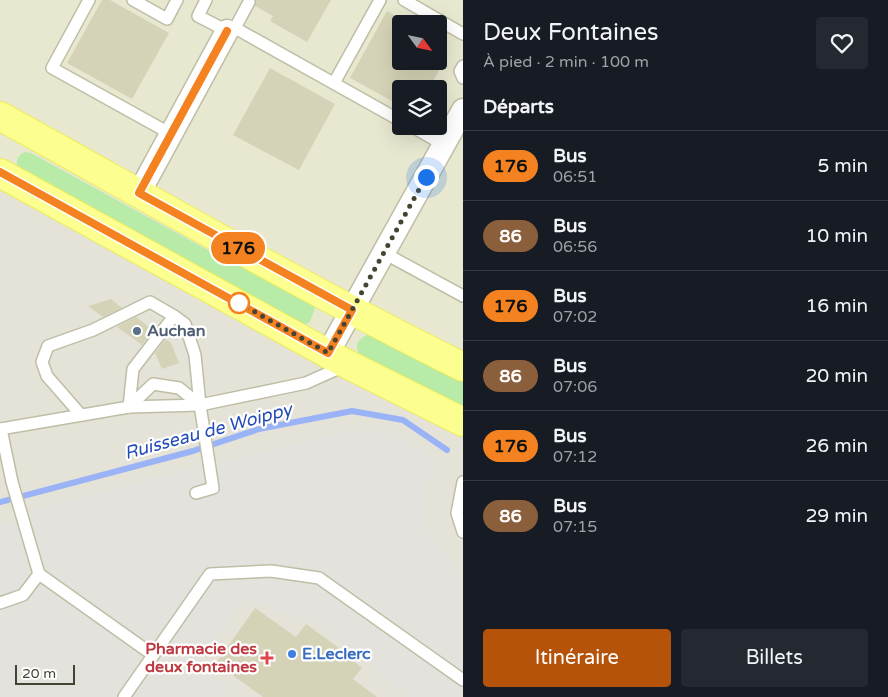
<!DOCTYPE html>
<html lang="fr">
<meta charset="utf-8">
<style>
:root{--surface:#171b24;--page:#242831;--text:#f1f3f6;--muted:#9ea1a6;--line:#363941;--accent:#b45309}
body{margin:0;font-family:"Varela Round",sans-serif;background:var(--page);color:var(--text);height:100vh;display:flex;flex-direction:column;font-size:19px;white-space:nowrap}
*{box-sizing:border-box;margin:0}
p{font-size:16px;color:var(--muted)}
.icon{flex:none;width:28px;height:28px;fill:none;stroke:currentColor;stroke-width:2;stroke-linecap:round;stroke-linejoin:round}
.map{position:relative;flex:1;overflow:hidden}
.side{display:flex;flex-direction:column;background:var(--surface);width:425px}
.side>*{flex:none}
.badge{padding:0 10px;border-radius:16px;font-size:18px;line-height:32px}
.needle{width:32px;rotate:123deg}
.tools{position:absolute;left:392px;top:15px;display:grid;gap:10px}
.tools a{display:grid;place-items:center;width:55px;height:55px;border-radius:5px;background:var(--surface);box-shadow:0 5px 20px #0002;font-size:25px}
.scale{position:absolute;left:15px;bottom:12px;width:60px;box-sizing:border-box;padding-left:5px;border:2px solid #454433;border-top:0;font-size:14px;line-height:18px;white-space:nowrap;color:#454433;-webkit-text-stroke:4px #fff;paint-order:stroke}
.you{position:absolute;width:25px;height:25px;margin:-12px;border:4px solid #fff;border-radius:50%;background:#1a73e8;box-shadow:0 0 0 8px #1a73e833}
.map>.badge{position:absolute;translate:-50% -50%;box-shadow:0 0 0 2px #fff}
h2{padding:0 20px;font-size:19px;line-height:45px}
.round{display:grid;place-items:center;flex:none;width:52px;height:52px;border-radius:5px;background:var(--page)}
.overview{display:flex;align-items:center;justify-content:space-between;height:85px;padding:0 20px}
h1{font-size:24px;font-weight:600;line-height:38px}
.cta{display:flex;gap:10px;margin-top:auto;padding:10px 20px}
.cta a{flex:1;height:58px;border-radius:5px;background:var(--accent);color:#fff;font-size:20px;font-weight:600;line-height:58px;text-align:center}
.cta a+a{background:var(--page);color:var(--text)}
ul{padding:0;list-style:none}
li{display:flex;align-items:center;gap:15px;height:70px;padding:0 20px;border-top:1px solid var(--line)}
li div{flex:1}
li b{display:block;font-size:19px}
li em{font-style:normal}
li .badge{min-width:55px;font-weight:700;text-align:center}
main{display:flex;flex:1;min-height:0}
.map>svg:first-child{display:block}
</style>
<main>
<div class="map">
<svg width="463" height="697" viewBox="0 0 463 697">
<rect width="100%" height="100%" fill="#f3f3e3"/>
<!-- residential -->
<path fill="#e8e7d0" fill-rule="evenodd" d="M0 0H463V422L0 173ZM401 24H439V61H401ZM401 89H439V126H401Z"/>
<!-- industrial -->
<path fill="#e5e3d8" d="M0 173 463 422V697H0Z"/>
<!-- green -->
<g fill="#b8eba8">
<path d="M25 152 31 153 215 254 264 273 312 301 315 308 310 322 303 325 17 167C16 159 18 155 25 152Z"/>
<path d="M370 334H375L463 381V409L363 359C352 348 357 338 370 334Z"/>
</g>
<!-- parking -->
<path fill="#e3e2dc" d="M351 431 395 433 437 460 424 491 425 526 463 580V697H410L320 626 246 599 196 664 228 687 221 697H0V526L31 511 186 469Z"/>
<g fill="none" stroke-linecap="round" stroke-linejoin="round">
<!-- stream -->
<path stroke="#99b3f6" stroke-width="6" d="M0 502 193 451 259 429 352 411 403 420 447 450"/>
</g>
<!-- building -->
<g fill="#d5d3b7">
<path d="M102 0H110L169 33 132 99 67 63Z"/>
<path d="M256 0H331L307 42 270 21 273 16 255 6Z"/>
<path d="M387 11 401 19V61H444L429 89H401V106L350 78Z"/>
<path d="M270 68 335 104 299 170 233 135Z"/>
<path d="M111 299 122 308 103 317 88 306Z"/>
<path d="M136 317 153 330 142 345 117 327Z"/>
<path d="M166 339 171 343 179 363 162 369 155 353Z"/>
<path d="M255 608 296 637 306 624 347 654 346 655 362 668 353 679 377 697H263L227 671 228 670 217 662Z"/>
</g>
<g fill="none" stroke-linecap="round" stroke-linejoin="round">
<defs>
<g id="lane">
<path d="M89 0 52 68 171 134"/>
<path d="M133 0 167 19 177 0"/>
<path d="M206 0 198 16 227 31 235 28 249 2"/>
<path d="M404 0 463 34"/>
<path d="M235 28 401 121"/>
<path d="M463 66 460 71 463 78"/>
<path d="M334 83 380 0"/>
<path d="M411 126 444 145"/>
<path d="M384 253 463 296"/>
<path d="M129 407 133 369 174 316 185 324 195 355 200 405 213 488 196 493"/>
<path d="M129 407 153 384 179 388 200 405"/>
<path d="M81 415 47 376 42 362 48 346 93 330 150 302 174 316"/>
<path d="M0 429 129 407 200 405 306 383 335 370 341 361"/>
<path d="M1 429 12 482 39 574 153 655"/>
<path d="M463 482 457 513 463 532"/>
<path d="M0 603 23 595 39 574"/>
<path d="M124 697 210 574 271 571 319 578 463 680"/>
</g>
<g id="street">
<path d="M139 193 227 31"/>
<path d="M328 353 463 110"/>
</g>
<g id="primary">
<path d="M0 116C154 201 305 289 463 367"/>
<path d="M0 173 341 361 463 422"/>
</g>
</defs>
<!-- lane casing -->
<use href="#lane" stroke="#bfbea5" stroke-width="14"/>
<!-- street casing -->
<use href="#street" stroke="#bfbea5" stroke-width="25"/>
<!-- primary casing -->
<use href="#primary" stroke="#eced57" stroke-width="30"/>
<!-- lane -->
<use href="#lane" stroke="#fff" stroke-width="11"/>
<!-- street -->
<use href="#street" stroke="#fff" stroke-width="22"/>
<!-- primary -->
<use href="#primary" stroke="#fcff90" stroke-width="28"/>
</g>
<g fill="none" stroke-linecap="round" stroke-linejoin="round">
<defs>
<path id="line" d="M0 172 328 353 352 310 139 193 227 31"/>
</defs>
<!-- line casing -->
<use href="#line" stroke="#fff" stroke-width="11"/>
<!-- line -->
<use href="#line" stroke="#f58220" stroke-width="8"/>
<!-- walk -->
<path stroke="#454433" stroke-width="5" stroke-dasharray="0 9" d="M239 303 328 353 426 177"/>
</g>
<!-- markers -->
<circle fill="#fff" stroke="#f58220" stroke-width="2.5" cx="239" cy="303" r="10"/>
<circle fill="#5c6f8a" stroke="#fff" stroke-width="2" cx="137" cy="331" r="5"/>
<circle fill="#3f7fe0" stroke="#fff" stroke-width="2" cx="292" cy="654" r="5"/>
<path fill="#e0444e" stroke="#fff" stroke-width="2" d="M264.5 650.5h5v5h5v5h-5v5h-5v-5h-5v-5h5z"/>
<g text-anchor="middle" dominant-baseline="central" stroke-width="4.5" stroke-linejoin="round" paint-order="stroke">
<!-- service labels -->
<g font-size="16" font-weight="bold" fill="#4e5e75" stroke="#fff" text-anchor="start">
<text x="147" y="331">Auchan</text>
</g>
<!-- health labels -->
<g font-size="16" font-weight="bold" fill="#be3a42" stroke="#fff" text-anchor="end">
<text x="257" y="649">Pharmacie des<tspan x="257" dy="18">deux fontaines</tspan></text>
</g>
<!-- shop labels -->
<g font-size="16" font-weight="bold" fill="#366cbe" stroke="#fff" text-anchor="start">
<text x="302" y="654">E.Leclerc</text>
</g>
<!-- water labels -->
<g font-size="18" font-style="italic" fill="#244cb9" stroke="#fff">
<text transform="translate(208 431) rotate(-15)">Ruisseau de Woippy</text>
</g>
</g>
</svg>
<div class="tools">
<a><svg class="needle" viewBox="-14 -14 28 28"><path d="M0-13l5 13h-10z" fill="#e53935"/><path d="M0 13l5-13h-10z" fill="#9ea1a6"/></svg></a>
<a><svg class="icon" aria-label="layers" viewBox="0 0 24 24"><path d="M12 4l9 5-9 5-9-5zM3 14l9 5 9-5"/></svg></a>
</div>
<div class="scale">20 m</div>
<div class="you" style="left:426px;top:177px"></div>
<b class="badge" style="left:238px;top:248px;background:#f58220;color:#111">176</b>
</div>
<section class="side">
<div class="overview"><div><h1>Deux Fontaines</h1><p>À pied · 2 min · 100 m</p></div><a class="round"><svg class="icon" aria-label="heart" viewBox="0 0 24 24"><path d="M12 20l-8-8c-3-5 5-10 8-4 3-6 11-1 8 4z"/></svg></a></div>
<h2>Départs</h2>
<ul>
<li><span class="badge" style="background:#f58220;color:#111">176</span><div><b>Bus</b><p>06:51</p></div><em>5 min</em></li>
<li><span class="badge" style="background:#8b5e3c;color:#fff">86</span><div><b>Bus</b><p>06:56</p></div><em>10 min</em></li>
<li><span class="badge" style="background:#f58220;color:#111">176</span><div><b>Bus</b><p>07:02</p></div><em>16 min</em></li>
<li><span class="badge" style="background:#8b5e3c;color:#fff">86</span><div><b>Bus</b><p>07:06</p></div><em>20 min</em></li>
<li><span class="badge" style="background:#f58220;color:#111">176</span><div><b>Bus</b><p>07:12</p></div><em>26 min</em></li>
<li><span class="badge" style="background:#8b5e3c;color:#fff">86</span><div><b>Bus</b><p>07:15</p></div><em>29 min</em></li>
</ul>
<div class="cta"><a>Itinéraire</a><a>Billets</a></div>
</section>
</main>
